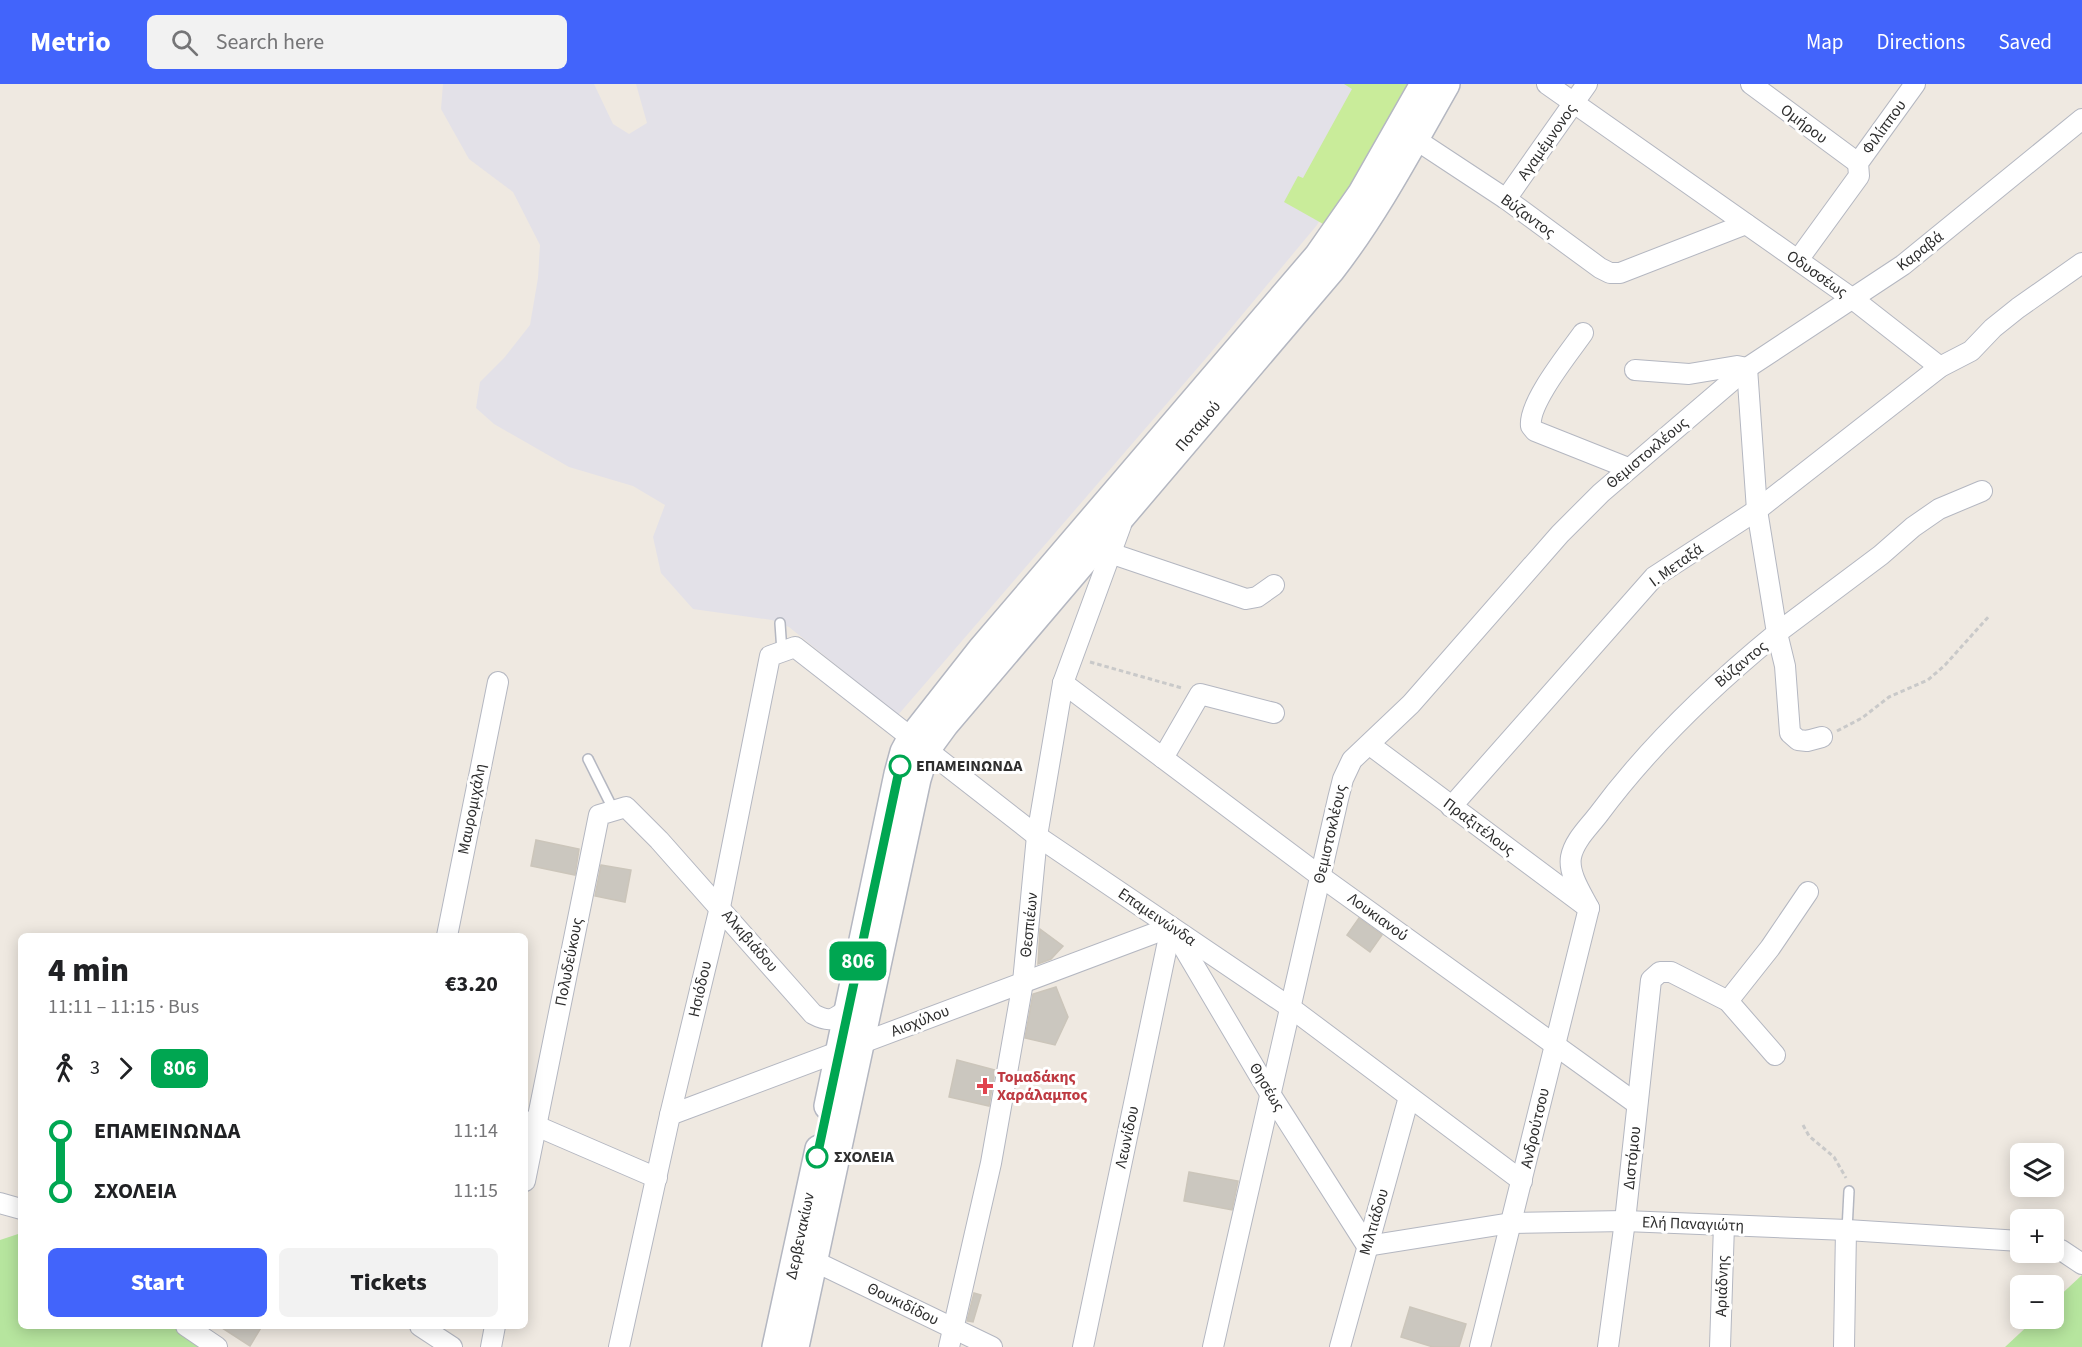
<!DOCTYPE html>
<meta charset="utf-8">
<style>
:root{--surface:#fff;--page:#f2f2f2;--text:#202124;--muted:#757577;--accent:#4264fb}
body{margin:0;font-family:"Source Sans 3",sans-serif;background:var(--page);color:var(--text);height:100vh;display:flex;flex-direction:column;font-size:22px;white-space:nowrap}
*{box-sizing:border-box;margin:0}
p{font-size:20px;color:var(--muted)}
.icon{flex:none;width:33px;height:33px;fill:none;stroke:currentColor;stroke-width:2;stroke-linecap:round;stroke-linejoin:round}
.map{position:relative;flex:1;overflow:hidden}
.sheet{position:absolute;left:18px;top:849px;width:510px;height:396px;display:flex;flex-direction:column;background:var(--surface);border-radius:9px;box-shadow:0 3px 15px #0003}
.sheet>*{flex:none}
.badge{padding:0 12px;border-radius:9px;font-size:21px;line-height:39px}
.tools{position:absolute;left:2010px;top:1059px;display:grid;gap:12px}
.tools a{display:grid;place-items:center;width:54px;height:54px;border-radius:9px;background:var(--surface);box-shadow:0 3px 15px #0003;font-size:30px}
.map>.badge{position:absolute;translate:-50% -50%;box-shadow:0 0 0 3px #fff}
.legs{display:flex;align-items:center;gap:9px;height:66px;padding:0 30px;font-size:20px}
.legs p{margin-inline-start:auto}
.overview{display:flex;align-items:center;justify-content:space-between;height:102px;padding:0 30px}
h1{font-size:33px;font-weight:800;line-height:45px}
.action{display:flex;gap:12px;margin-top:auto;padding:12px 30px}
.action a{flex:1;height:69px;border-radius:9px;background:var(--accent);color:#fff;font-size:24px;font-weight:800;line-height:69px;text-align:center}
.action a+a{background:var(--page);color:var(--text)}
ul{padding:0 30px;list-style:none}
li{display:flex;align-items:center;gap:21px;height:60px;font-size:22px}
li i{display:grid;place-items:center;width:9px;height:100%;margin:0 8px;background:currentColor}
li i::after{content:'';width:15px;height:15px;margin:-8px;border:4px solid;border-radius:50%;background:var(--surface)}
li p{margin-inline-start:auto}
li:first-child i{background:linear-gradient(#0000 50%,currentColor 0)}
li:last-child i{background:linear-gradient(currentColor 50%,#0000 0)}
header{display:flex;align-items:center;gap:36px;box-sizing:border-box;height:84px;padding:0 30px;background:var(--accent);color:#fff}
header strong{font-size:28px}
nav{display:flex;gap:33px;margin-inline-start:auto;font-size:21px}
.search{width:420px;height:54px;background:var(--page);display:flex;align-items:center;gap:15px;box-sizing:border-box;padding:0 21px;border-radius:9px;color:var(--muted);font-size:22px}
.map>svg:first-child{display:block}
</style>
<header>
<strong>Metrio</strong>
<div class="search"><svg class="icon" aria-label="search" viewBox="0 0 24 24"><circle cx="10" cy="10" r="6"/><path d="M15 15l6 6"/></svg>Search here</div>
<nav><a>Map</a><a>Directions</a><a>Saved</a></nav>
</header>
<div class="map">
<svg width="2082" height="1263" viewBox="0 0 2082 1263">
<rect width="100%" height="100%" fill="#efe9e1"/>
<!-- industrial -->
<path fill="#e3e1e8" d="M443 0H594L613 40 629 50 647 39 636 0H1395L1317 141 1207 273 898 631 789 543 772 536 693 525 661 489 653 453 665 421 633 402 569 383 494 340 476 324 480 298 504 274 530 241 538 194 540 161 513 108 469 75 441 25Z"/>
<!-- green -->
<g fill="#b6e59e">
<path d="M21 1149V1242H174L202 1263H0V1156Z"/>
<path d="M2082 1191V1263H2005L2035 1235 2054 1234V1217Z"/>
</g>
<!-- pitch -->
<path fill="#c9ec9a" d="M1344 0H1416L1332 145 1284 118 1298 92 1303 94 1352 5Z"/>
<!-- building -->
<g fill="#cbc7bf" stroke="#cbc5ba" stroke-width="1.5">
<path d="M536 756 579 765 575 791 531 782Z"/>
<path d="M601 781 631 786 625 818 595 812Z"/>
<path d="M1359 834 1382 851 1370 868 1347 851Z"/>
<path d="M1040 845 1063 862 1051 875 1038 880Z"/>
<path d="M1056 903 1068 933 1055 961 1025 954 1033 910Z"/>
<path d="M957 976 995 986 989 1022 949 1013Z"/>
<path d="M1189 1088 1238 1097 1232 1126 1184 1117Z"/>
<path d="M974 1209 981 1211 973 1238 967 1237Z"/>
<path d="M1410 1223 1466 1240 1459 1263H1433L1401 1253Z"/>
<path d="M219 1242H262L250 1262Z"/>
</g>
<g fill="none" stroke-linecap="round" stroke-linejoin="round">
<defs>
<g id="lane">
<path d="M780 539 782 568"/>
<path d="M588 675 614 727"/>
<path d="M1847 1146 1849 1107"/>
</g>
<g id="street">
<path d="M1547 0 1853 215 1940 283"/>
<path d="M1751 0 1858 79"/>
<path d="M1415 55 1506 115 1600 184 1610 189H1620L1746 140"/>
<path d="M1506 115 1587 0"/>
<path d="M1798 176 1859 92 1858 79 1915 0"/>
<path d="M1583 249C1569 269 1528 319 1531 342L1535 347 1628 384"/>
<path d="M1635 286 1689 290 1737 282 1747 284"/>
<path d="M1110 469 1246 515 1257 513 1274 501"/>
<path d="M1063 599 1320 792 1637 1020"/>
<path d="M1822 653 1807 657 1798 656 1790 649 1785 582 1777 549 1881 471 1913 443 1939 425 1982 407"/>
<path d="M1370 661 1587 823"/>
<path d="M1163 674 1200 610 1274 629"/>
<path d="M1451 723 1654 493 1757 426 1940 283 1971 267 1993 244 2018 224 2082 179"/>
<path d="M1589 824C1582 810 1568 790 1571 773 1574 757 1588 744 1598 731 1649 662 1711 603 1777 549L1757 426 1747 284"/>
<path d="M1175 849 1269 1008 1367 1162 1511 1139 1625 1137 1847 1146 2020 1157"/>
<path d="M447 852 498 598"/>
<path d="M1728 917 1770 864 1808 808"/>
<path d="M670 1031 1171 843"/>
<path d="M525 1037 657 1094"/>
<path d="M525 1097 599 731 626 723 659 756 813 930C830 939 833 936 848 925"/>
<path d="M0 1119 21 1125"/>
<path d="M2054 1164 2061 1166 2082 1180"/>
<path d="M814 1177 992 1263"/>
<path d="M186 1242 217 1263"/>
<path d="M420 1242 452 1263"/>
<path d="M491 1263 495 1242"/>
<path d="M619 1263 670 1031 720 823 770 572 795 563 1037 752 1291 924 1522 1097"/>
<path d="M949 1263 991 1079 1023 898 1037 752 1063 599 1121 441"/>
<path d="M1083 1263 1171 843"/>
<path d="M1213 1263C1254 1080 1296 897 1338 715L1343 695 1352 676 1411 620 1560 450 1601 409 1747 284 1903 181 2082 35"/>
<path d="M1340 1263 1409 1013"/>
<path d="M1480 1263 1589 824"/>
<path d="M1608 1263 1625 1137 1651 896 1660 888H1671L1728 917 1775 971"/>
<path d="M1720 1263 1724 1141"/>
<path d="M1844 1263 1846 1146"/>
</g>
<g id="secondary">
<path d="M828 1022 898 690 904 668 911 655 981 566 1318 172 1362 109 1424 0"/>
<path d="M776 1263 819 1065"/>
<path d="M795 1263 917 695 926 666 945 640 1331 186C1376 128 1410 63 1446 0"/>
</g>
</defs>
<!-- lane casing -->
<use href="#lane" stroke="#b4b7c1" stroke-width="12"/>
<!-- street casing -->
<use href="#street" stroke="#b4b7c1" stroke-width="22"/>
<!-- secondary casing -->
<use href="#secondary" stroke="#b4b7c1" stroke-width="30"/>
<!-- path -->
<g stroke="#c9c9c9" stroke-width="3" stroke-dasharray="4.5 3" stroke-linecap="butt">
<path d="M1090 578 1182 604"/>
<path d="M1837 647 1862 634 1889 613 1928 596 1945 581 1990 531"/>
<path d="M1803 1041 1809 1052 1834 1073 1846 1094"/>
</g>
<!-- lane -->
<use href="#lane" stroke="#fff" stroke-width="9"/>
<!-- street -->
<use href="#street" stroke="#fff" stroke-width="20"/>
<!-- secondary -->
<use href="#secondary" stroke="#fff" stroke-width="27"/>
</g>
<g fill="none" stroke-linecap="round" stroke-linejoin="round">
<defs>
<path id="line-1" d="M817 1073 900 682"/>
</defs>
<!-- line-1 casing -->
<use href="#line-1" stroke="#fff" stroke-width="14"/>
<!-- line-1 -->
<use href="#line-1" stroke="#00a651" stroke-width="9"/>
</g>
<!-- markers -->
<g fill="#fff" stroke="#00a651" stroke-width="3">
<circle cx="900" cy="682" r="10"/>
<circle cx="817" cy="1073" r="10"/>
</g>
<path fill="#e0444e" stroke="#fff" stroke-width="2" d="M982 993h6v6h6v6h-6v6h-6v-6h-6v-6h6z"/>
<g text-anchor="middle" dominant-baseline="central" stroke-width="6" stroke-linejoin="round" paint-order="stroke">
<!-- street labels -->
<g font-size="16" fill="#2e2e2e" stroke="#fff">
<text transform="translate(1804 40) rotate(37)">Ομήρου</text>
<text transform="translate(1884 43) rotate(-54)">Φιλίππου</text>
<text transform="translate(1547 58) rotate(-55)">Αγαμέμνονος</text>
<text transform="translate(1528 132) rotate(36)">Βύζαντος</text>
<text transform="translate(1920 167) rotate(-38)">Καραβά</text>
<text transform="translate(1817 190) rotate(35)">Οδυσσέως</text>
<text transform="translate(1198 342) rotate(-50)">Ποταμού</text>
<text transform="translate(1647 369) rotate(-40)">Θεμιστοκλέους</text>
<text transform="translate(1676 481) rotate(-36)">Ι. Μεταξά</text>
<text transform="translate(1741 580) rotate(-40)">Βύζαντος</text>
<text transform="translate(472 725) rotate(-79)">Μαυρομιχάλη</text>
<text transform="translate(1479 743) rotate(37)">Πραξιτέλους</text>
<text transform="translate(1330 750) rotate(-77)">Θεμιστοκλέους</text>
<text transform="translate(1157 833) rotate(34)">Επαμεινώνδα</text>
<text transform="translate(1378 833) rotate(36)">Λουκιανού</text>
<text transform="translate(1029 841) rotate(-84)">Θεσπιέων</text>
<text transform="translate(750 857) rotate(49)">Αλκιβιάδου</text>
<text transform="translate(569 878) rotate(-79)">Πολυδεύκους</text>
<text transform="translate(700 905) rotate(-77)">Ησιόδου</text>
<text transform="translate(920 937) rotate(-21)">Αισχύλου</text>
<text transform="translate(1267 1003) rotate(59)">Θησέως</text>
<text transform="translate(1535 1044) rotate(-77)">Ανδρούτσου</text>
<text transform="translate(1127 1053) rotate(-78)">Λεωνίδου</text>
<text transform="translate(1632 1074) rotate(-84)">Διστόμου</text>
<text transform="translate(1374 1138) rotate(-74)">Μιλτιάδου</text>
<text transform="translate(1693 1140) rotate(2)">Ελή Παναγιώτη</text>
<text transform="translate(800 1152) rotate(-78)">Δερβενακίων</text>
<text transform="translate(1722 1202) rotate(-88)">Αριάδνης</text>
<text transform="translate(903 1220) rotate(26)">Θουκιδίδου</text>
</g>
<!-- stop labels -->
<g font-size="16" font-weight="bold" fill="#2e2e2e" stroke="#fff" text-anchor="start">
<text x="916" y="682">ΕΠΑΜΕΙΝΩΝΔΑ</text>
<text x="834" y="1073">ΣΧΟΛΕΙΑ</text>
</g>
<!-- health labels -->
<g font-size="16" font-weight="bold" fill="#be3a42" stroke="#fff" text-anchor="start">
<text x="997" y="993">Τομαδάκης<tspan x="997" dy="18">Χαράλαμπος</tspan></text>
</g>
</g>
</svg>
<div class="tools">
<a><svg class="icon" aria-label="layers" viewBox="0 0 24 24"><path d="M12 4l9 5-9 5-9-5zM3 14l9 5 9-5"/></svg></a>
<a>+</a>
<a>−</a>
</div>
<b class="badge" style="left:858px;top:877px;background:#00a651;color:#fff">806</b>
<section class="sheet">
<div class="overview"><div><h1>4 min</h1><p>11:11 – 11:15 · Bus</p></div><b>€3.20</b></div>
<div class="legs"><svg class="icon" aria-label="walk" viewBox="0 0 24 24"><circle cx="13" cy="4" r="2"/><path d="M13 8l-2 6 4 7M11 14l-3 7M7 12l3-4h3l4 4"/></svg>3<svg class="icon" aria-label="forward" viewBox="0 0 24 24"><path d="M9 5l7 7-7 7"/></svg><b class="badge" style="background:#00a651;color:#fff">806</b></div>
<ul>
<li><i style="color:#00a651"></i><b>ΕΠΑΜΕΙΝΩΝΔΑ</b><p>11:14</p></li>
<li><i style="color:#00a651"></i><b>ΣΧΟΛΕΙΑ</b><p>11:15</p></li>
</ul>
<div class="action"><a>Start</a><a>Tickets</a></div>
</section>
</div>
